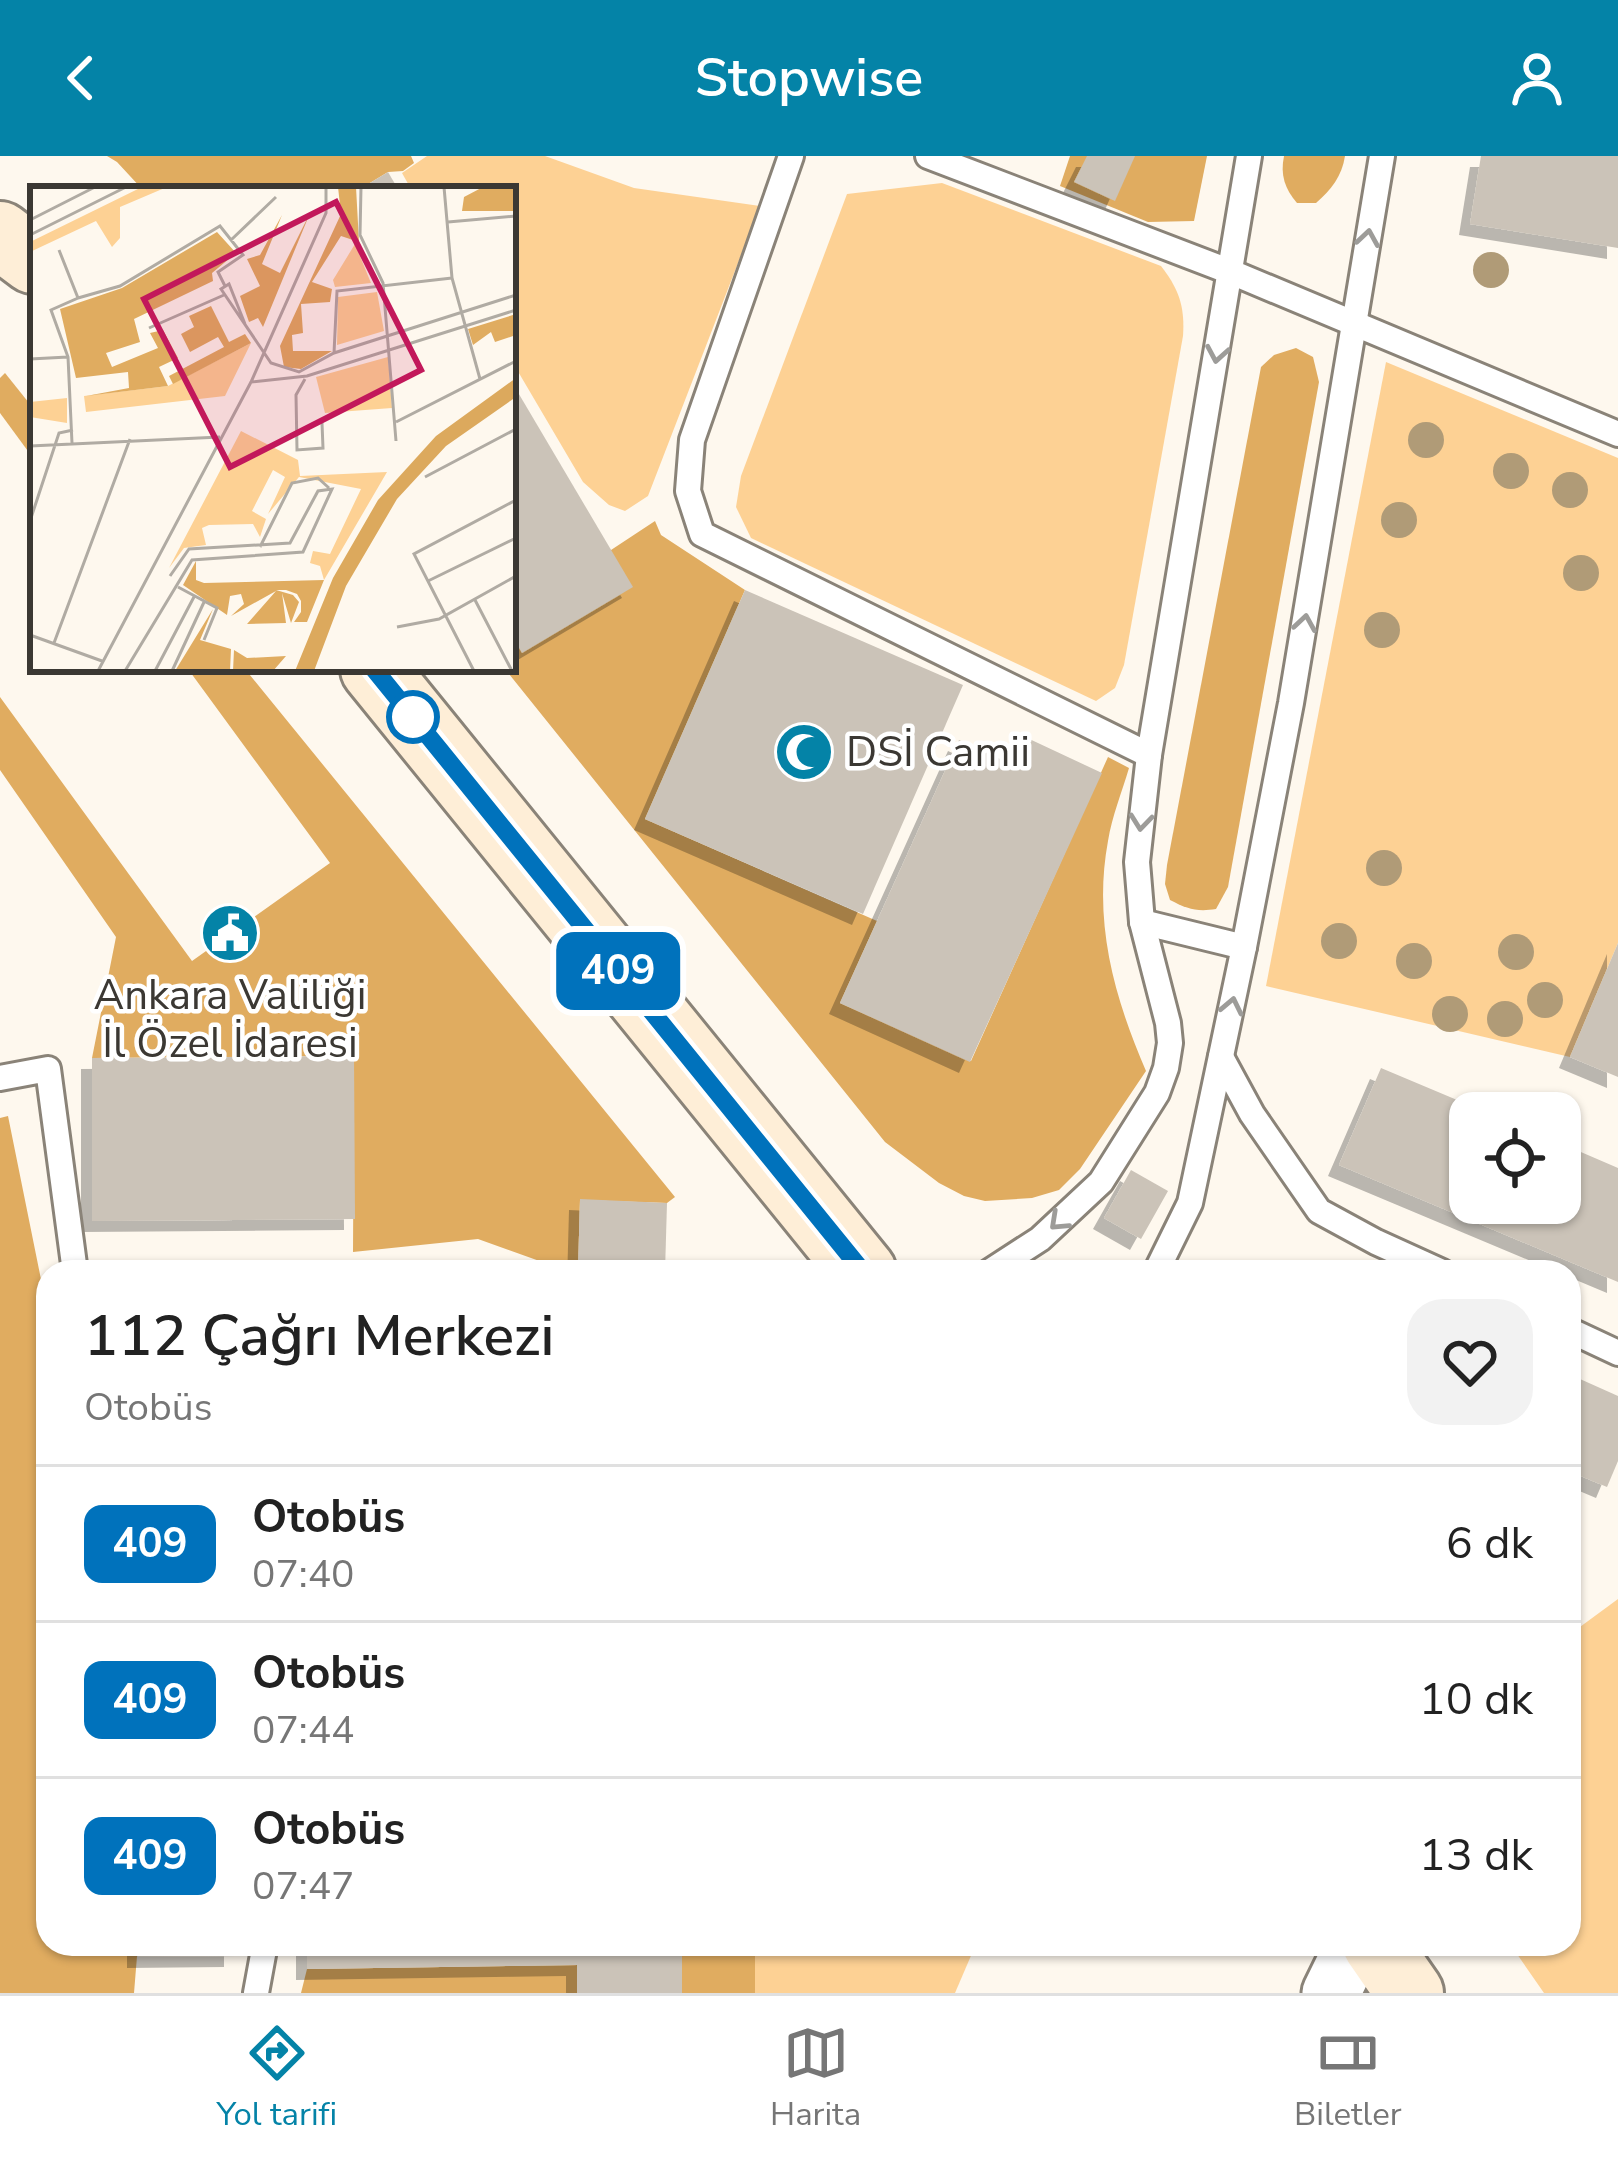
<!DOCTYPE html>
<html lang="tr">
<meta charset="utf-8">
<style>
:root{--surface:#fff;--page:#f2f2f2;--text:#222;--muted:#767676;--line:#e0e0e0;--accent:#0483a7}
body{margin:0;font-family:"Nunito Sans",sans-serif;background:var(--page);color:var(--text);height:100vh;display:flex;flex-direction:column;font-size:45px;white-space:nowrap}
*{box-sizing:border-box;margin:0}
p{font-size:39px;color:var(--muted)}
.icon{flex:none;width:66px;height:66px;fill:none;stroke:currentColor;stroke-width:2;stroke-linecap:round;stroke-linejoin:round}
.map{position:relative;flex:1;overflow:hidden}
.panel{position:absolute;left:36px;top:1104px;width:1545px;height:696px;display:flex;flex-direction:column;background:var(--surface);border-radius:36px;box-shadow:0 3px 9px #0004}
.panel>*{flex:none}
.badge{padding:0 24px;border-radius:18px;font-size:42px;line-height:78px}
.fabs{position:absolute;left:1449px;top:936px;display:grid;gap:24px}
.fabs a{display:grid;place-items:center;width:132px;height:132px;border-radius:24px;background:var(--surface);box-shadow:0 3px 9px #0004;font-size:60px}
.map>.badge{position:absolute;translate:-50% -50%;box-shadow:0 0 0 6px #fff}
.round{display:grid;place-items:center;flex:none;width:126px;height:126px;border-radius:36px;background:var(--page)}
.overview{display:flex;align-items:center;justify-content:space-between;height:204px;padding:0 48px}
h1{font-size:57px;font-weight:600;line-height:90px}
ul{padding:0;list-style:none}
li{display:flex;align-items:center;gap:36px;height:156px;padding:0 48px;border-top:3px solid var(--line)}
li div{flex:1}
li b{display:block;font-size:45px}
li em{font-style:normal}
li .badge{min-width:132px;font-weight:700;text-align:center}
header{display:flex;justify-content:space-between;align-items:center;height:156px;padding:0 48px;background:var(--accent);color:#fff;font-size:54px;font-weight:600}
.dock{display:flex;justify-content:space-around;align-items:center;height:168px;border-top:3px solid var(--line);background:var(--surface);font-size:33px;color:var(--muted)}
.dock a{display:grid;justify-items:center;gap:6px}
.dock .active{color:var(--accent)}
.map>svg:first-child{display:block}
</style>
<header><svg class="icon" aria-label="back" viewBox="0 0 24 24"><path d="M15 5l-7 7 7 7"/></svg>Stopwise<svg class="icon" aria-label="person" viewBox="0 0 24 24"><circle cx="12" cy="8" r="4"/><path d="M4 21q1-7 8-7t8 7"/></svg></header>
<div class="map">
<svg width="1618" height="1837" viewBox="0 0 1618 1837">
<defs>
<filter id="shadow"><feDropShadow dx="-11" dy="11" stdDeviation="0" flood-color="#0004"/></filter>
</defs>
<rect width="100%" height="100%" fill="#fef8ee"/>
<!-- green -->
<g fill="#fdd194">
<path d="M427 0H545L634 32 760 50 648 340 625 355 609 349 583 326 513 207V33H411L402 17Z"/>
<path d="M942 27 1161 110C1179 133 1185 151 1183 180L1124 509 1115 532 1096 545 751 382 736 351 741 320 847 38Z"/>
<path d="M1386 206 1618 302V787L1570 901 1266 830Z"/>
<path d="M1618 1443V1837H1544L1510 1788H1569V1479Z"/>
<path d="M755 1788H976L955 1837H755Z"/>
</g>
<!-- forest -->
<g fill="#e0ac60">
<path d="M107 0H411L414 7 403 15 388 16 360 33H142L117 6Z"/>
<path d="M1070 0H1207L1194 65 1148 66 1060 30Z"/>
<path d="M1284 0H1345C1342 20 1331 34 1316 47H1297C1285 33 1280 19 1284 0Z"/>
<path d="M1296 192 1313 201 1319 226 1228 731 1216 753C1197 756 1187 753 1170 744L1165 728 1167 709 1261 211 1274 199Z"/>
<path d="M5 217 33 252V302L0 257V222Z"/>
<path d="M655 365 661 379 745 434 645 663 877 765 840 847 971 905 1108 601 1129 612C1122 636 1112 660 1108 685 1093 766 1114 841 1146 915L1080 1013 1059 1034 1032 1042 985 1045 964 1040 939 1027 885 986 505 513H513V481L522 496 611 394Z"/>
<path d="M188 513H245L675 1041 667 1047 580 1044 578 1116H558L545 1107 478 1083 353 1096 354 900 92 902 116 781 0 614V541L192 805 330 707Z"/>
<path d="M8 960 48 1158V1788H138L134 1837H0V962Z"/>
<rect x="682" y="1788" width="73" height="49"/>
<path d="M577 1809V1837H301L307 1813Z"/>
</g>
<!-- building -->
<g fill="#cbc3b8" filter="url(#shadow)">
<path d="M1087 0H1135L1115 45 1074 26Z"/>
<path d="M1481 0H1618V92L1470 68Z"/>
<path d="M388 16 398 33H360Z"/>
<path d="M513 228 633 431 522 497 513 481Z"/>
<path d="M745 434 963 529 863 758 645 663Z"/>
<path d="M1023 580 1102 617 970 906 840 847 959 584 1011 608Z"/>
<path d="M1618 787V921L1570 901Z"/>
<path d="M354 900 355 1063 92 1065V902Z"/>
<path d="M1381 912 1488 957H1470V1047H1560V987L1618 1012V1126L1339 1009Z"/>
<path d="M1131 1014 1168 1035 1141 1083 1104 1062Z"/>
<path d="M580 1043 667 1047 665 1116H578Z"/>
<path d="M1580 1223 1618 1240V1305L1607 1331 1569 1315V1247Z"/>
<path d="M138 1788H235V1800L138 1801Z"/>
<path d="M307 1788H682V1837H577V1809L307 1813Z"/>
</g>
<g fill="none" stroke-linecap="round" stroke-linejoin="round">
<defs>
<g id="service">
<path d="M791 0 692 284 688 335 702 378 1149 599"/>
<path d="M928 0 1231 116 1618 278"/>
<path d="M1142 766 1244 791"/>
<path d="M1221 901 1252 958 1319 1055 1376 1086 1442 1116"/>
<path d="M0 922 48 913 75 1116"/>
<path d="M989 1116 1040 1083 1101 1026 1157 937 1166 912 1170 887 1168 867 1142 766 1137 706 1149 599 1249 0"/>
<path d="M1156 1116 1190 1047 1244 791 1291 547 1382 0"/>
<path d="M1569 1174 1618 1197"/>
<path d="M256 1837 265 1788"/>
</g>
<path id="tertiary" d="M1331 1837 1355 1788"/>
<g id="secondary">
<path d="M0 79 33 104"/>
<path d="M374 513 863 1116"/>
<path d="M1376 1788 1410 1837"/>
</g>
</defs>
<!-- service casing -->
<use href="#service" stroke="#8a8378" stroke-width="30"/>
<!-- tertiary casing -->
<use href="#tertiary" stroke="#8a8378" stroke-width="63"/>
<!-- secondary casing -->
<use href="#secondary" stroke="#8a8378" stroke-width="72"/>
<!-- service -->
<use href="#service" stroke="#fff" stroke-width="24"/>
<!-- tertiary -->
<use href="#tertiary" stroke="#fff" stroke-width="57"/>
<!-- secondary -->
<use href="#secondary" stroke="#feeed7" stroke-width="66"/>
</g>
<!-- trees -->
<g fill="#b09b77">
<circle cx="1491" cy="114" r="18"/>
<circle cx="1426" cy="284" r="18"/>
<circle cx="1511" cy="315" r="18"/>
<circle cx="1570" cy="334" r="18"/>
<circle cx="1399" cy="364" r="18"/>
<circle cx="1581" cy="417" r="18"/>
<circle cx="1382" cy="474" r="18"/>
<circle cx="1384" cy="712" r="18"/>
<circle cx="1339" cy="785" r="18"/>
<circle cx="1516" cy="796" r="18"/>
<circle cx="1414" cy="805" r="18"/>
<circle cx="1545" cy="844" r="18"/>
<circle cx="1450" cy="858" r="18"/>
<circle cx="1505" cy="863" r="18"/>
</g>
<!-- one-way arrows -->
<defs><path id="oneway-chevron" d="M-2-3.5L2.5 0L-2 3.5" fill="none" stroke-width="1.6" stroke-linecap="round" stroke-linejoin="round" transform="scale(3)"/></defs>
<g stroke="#9d9c99">
<use href="#oneway-chevron" transform="translate(1368 82) rotate(-81)"/>
<use href="#oneway-chevron" transform="translate(1217 198) rotate(100)"/>
<use href="#oneway-chevron" transform="translate(1305 467) rotate(-81)"/>
<use href="#oneway-chevron" transform="translate(1141 666) rotate(96)"/>
<use href="#oneway-chevron" transform="translate(1232 850) rotate(-78)"/>
<use href="#oneway-chevron" transform="translate(1058 1066) rotate(137)"/>
</g>
<g fill="none" stroke-linecap="round" stroke-linejoin="round">
<defs>
<path id="line" d="M374 513 863 1116"/>
</defs>
<!-- line casing -->
<use href="#line" stroke="#fff" stroke-width="27"/>
<!-- line -->
<use href="#line" stroke="#0072bc" stroke-width="18"/>
</g>
<!-- icons -->
<defs>
<symbol id="mosque-disc" viewBox="-11 -11 22 22"><circle r="9.5" fill="#0483a7" stroke="#fff"/><path d="M3.5-4.9A6 6 0 1 0 3.5 4.9A5 5 0 1 1 3.5-4.9Z" fill="#fff"/></symbol>
<symbol id="civic-disc" viewBox="-11 -11 22 22"><circle r="9.5" fill="#0483a7" stroke="#fff"/><path d="M-.6-6.5H3V-4.5H.6V-3L4-1V1h2V6H-6V1h2V-1L-.6-3ZM-1.2 2.5V6h2.4V2.5Z" fill="#fff"/></symbol>
</defs>
<g fill-rule="evenodd">
<use href="#mosque-disc" x="771" y="563" width="66" height="66"/>
<use href="#civic-disc" x="197" y="744" width="66" height="66"/>
</g>
<!-- markers -->
<circle fill="#fff" stroke="#0072bc" stroke-width="6" cx="413" cy="561" r="24"/>
<g text-anchor="middle" dominant-baseline="central" stroke-width="9" stroke-linejoin="round" paint-order="stroke">
<!-- poi labels -->
<g font-size="42" fill="#3b3833" stroke="#fff" text-anchor="start">
<text x="846" y="596">DSİ Camii</text>
<text x="230" y="839" text-anchor="middle">Ankara Valiliği<tspan x="230" dy="48">İl Özel İdaresi</tspan></text>
</g>
</g>
<!-- overview -->
<g transform="translate(30 30)">
<rect width="486" height="486" fill="#fef8ee"/>
<path d="M112 1H137L90 21V52L82 61 66 35 0 66V56ZM325 58 341 97 305 101 303 94ZM347 106 354 145 307 159 308 111ZM221 157 195 210 56 226 54 210 138 200ZM358 171 362 222 295 227 286 191ZM37 212V237L0 231V216ZM211 245 268 274 270 290 357 286 294 394 290 380 280 377 283 365 300 368 331 303 269 291 238 328 255 291 243 284 222 325 236 333 230 351 223 338 179 339 172 342 176 359 154 362 139 382Z" fill="#fdd194"/>
<path d="M308 1H326L329 56 311 50 282 96 302 103 300 116 271 118 273 147 262 149 263 165H302L271 183 254 181 250 160 311 28ZM453 1H486V25H432L434 11ZM280 27 233 141 228 132 219 136 210 110 230 100 217 73 230 69 252 29 232 78 250 87ZM187 46 206 67 182 87 183 95 104 133 110 156 76 167 82 181 128 162 120 147 133 144 148 172 129 181 138 200 56 210 99 202 98 186 46 192 30 123 92 102ZM181 120 199 156 215 148 221 157 143 198 139 190 194 161 188 151 160 166 151 148 164 141 159 130ZM486 128V149L465 156 461 146 443 159 438 143ZM166 375V394L174 397 294 394 277 436H264L271 426V415L267 408 256 404H246L263 409 269 416 261 437 252 407 256 437 217 438 246 405 201 430 214 418 211 408 200 410 197 429 153 399ZM183 423 170 454 201 463 200 485H145ZM204 464 217 472 256 470 243 485H203Z" fill="#e0ac60"/>
<path d="M486 192V211L416 260 367 313 316 400 284 485H265L303 392 348 314 406 250Z" fill="#dca95d"/>
<path fill="none" stroke="#b0aba3" stroke-width="3" d="M331 1 330 49 353 97 366 255M414 1 422 92 450 193M0 34 65 1M418 36 486 30M0 49 96 1M201 54 246 11M29 64 48 112 21 124 38 171 42 257M48 112 90 100 190 40 213 69 188 86 195 100M215 138 199 98 191 103 241 177 269 186 304 167 486 109M119 142 194 109M304 167 307 105 422 92M0 173 38 171M275 193 266 209 267 264 293 262 292 237M221 196 277 190 486 124M366 236 486 175M0 260 190 251M395 291 486 243M0 335 29 247 43 244M230 361 262 297 288 292 299 302M398 395 486 352M148 401 187 422 174 454M445 414 482 485M367 441 409 433 486 390M0 449 72 475M24 457 100 253M68 485 221 196 296 27V1M95 485 162 374 273 366 302 303 288 305 260 357 159 363 140 390M125 485 165 409M142 485 175 414M444 485 384 368 486 314"/>
<path fill="#c2185b" fill-opacity="0.15" stroke="#c2185b" stroke-width="6" d="M306 16 391 184 200 281 114 113Z"/>
<rect width="486" height="486" fill="none" stroke="#3b3833" stroke-width="6"/>
</g>
</svg>
<div class="fabs">
<a><svg class="icon" aria-label="locate" viewBox="0 0 24 24"><circle cx="12" cy="12" r="6"/><path d="M12 2v4M12 18v4M2 12h4M18 12h4"/></svg></a>
</div>
<b class="badge" style="left:618px;top:815px;background:#0072bc;color:#fff">409</b>
<section class="panel">
<div class="overview"><div><h1>112 Çağrı Merkezi</h1><p>Otobüs</p></div><a class="round"><svg class="icon" aria-label="heart" viewBox="0 0 24 24"><path d="M12 20l-8-8c-3-5 5-10 8-4 3-6 11-1 8 4z"/></svg></a></div>
<ul>
<li><span class="badge" style="background:#0072bc;color:#fff">409</span><div><b>Otobüs</b><p>07:40</p></div><em>6 dk</em></li>
<li><span class="badge" style="background:#0072bc;color:#fff">409</span><div><b>Otobüs</b><p>07:44</p></div><em>10 dk</em></li>
<li><span class="badge" style="background:#0072bc;color:#fff">409</span><div><b>Otobüs</b><p>07:47</p></div><em>13 dk</em></li>
</ul>
</section>
</div>
<nav class="dock">
<a class="active"><svg class="icon" aria-label="directions" viewBox="0 0 24 24"><path d="M12 3l9 9-9 9-9-9zM9 14v-3h6M13 9l2 2-2 2"/></svg>Yol tarifi</a>
<a><svg class="icon" aria-label="map" viewBox="0 0 24 24"><path d="M3 6l6-2 6 2 6-2v14l-6 2-6-2-6 2zM9 4v14M15 6v14"/></svg>Harita</a>
<a><svg class="icon" aria-label="tickets" viewBox="0 0 24 24"><path d="M3 7h18v10H3zM15 7v10"/></svg>Biletler</a>
</nav>
